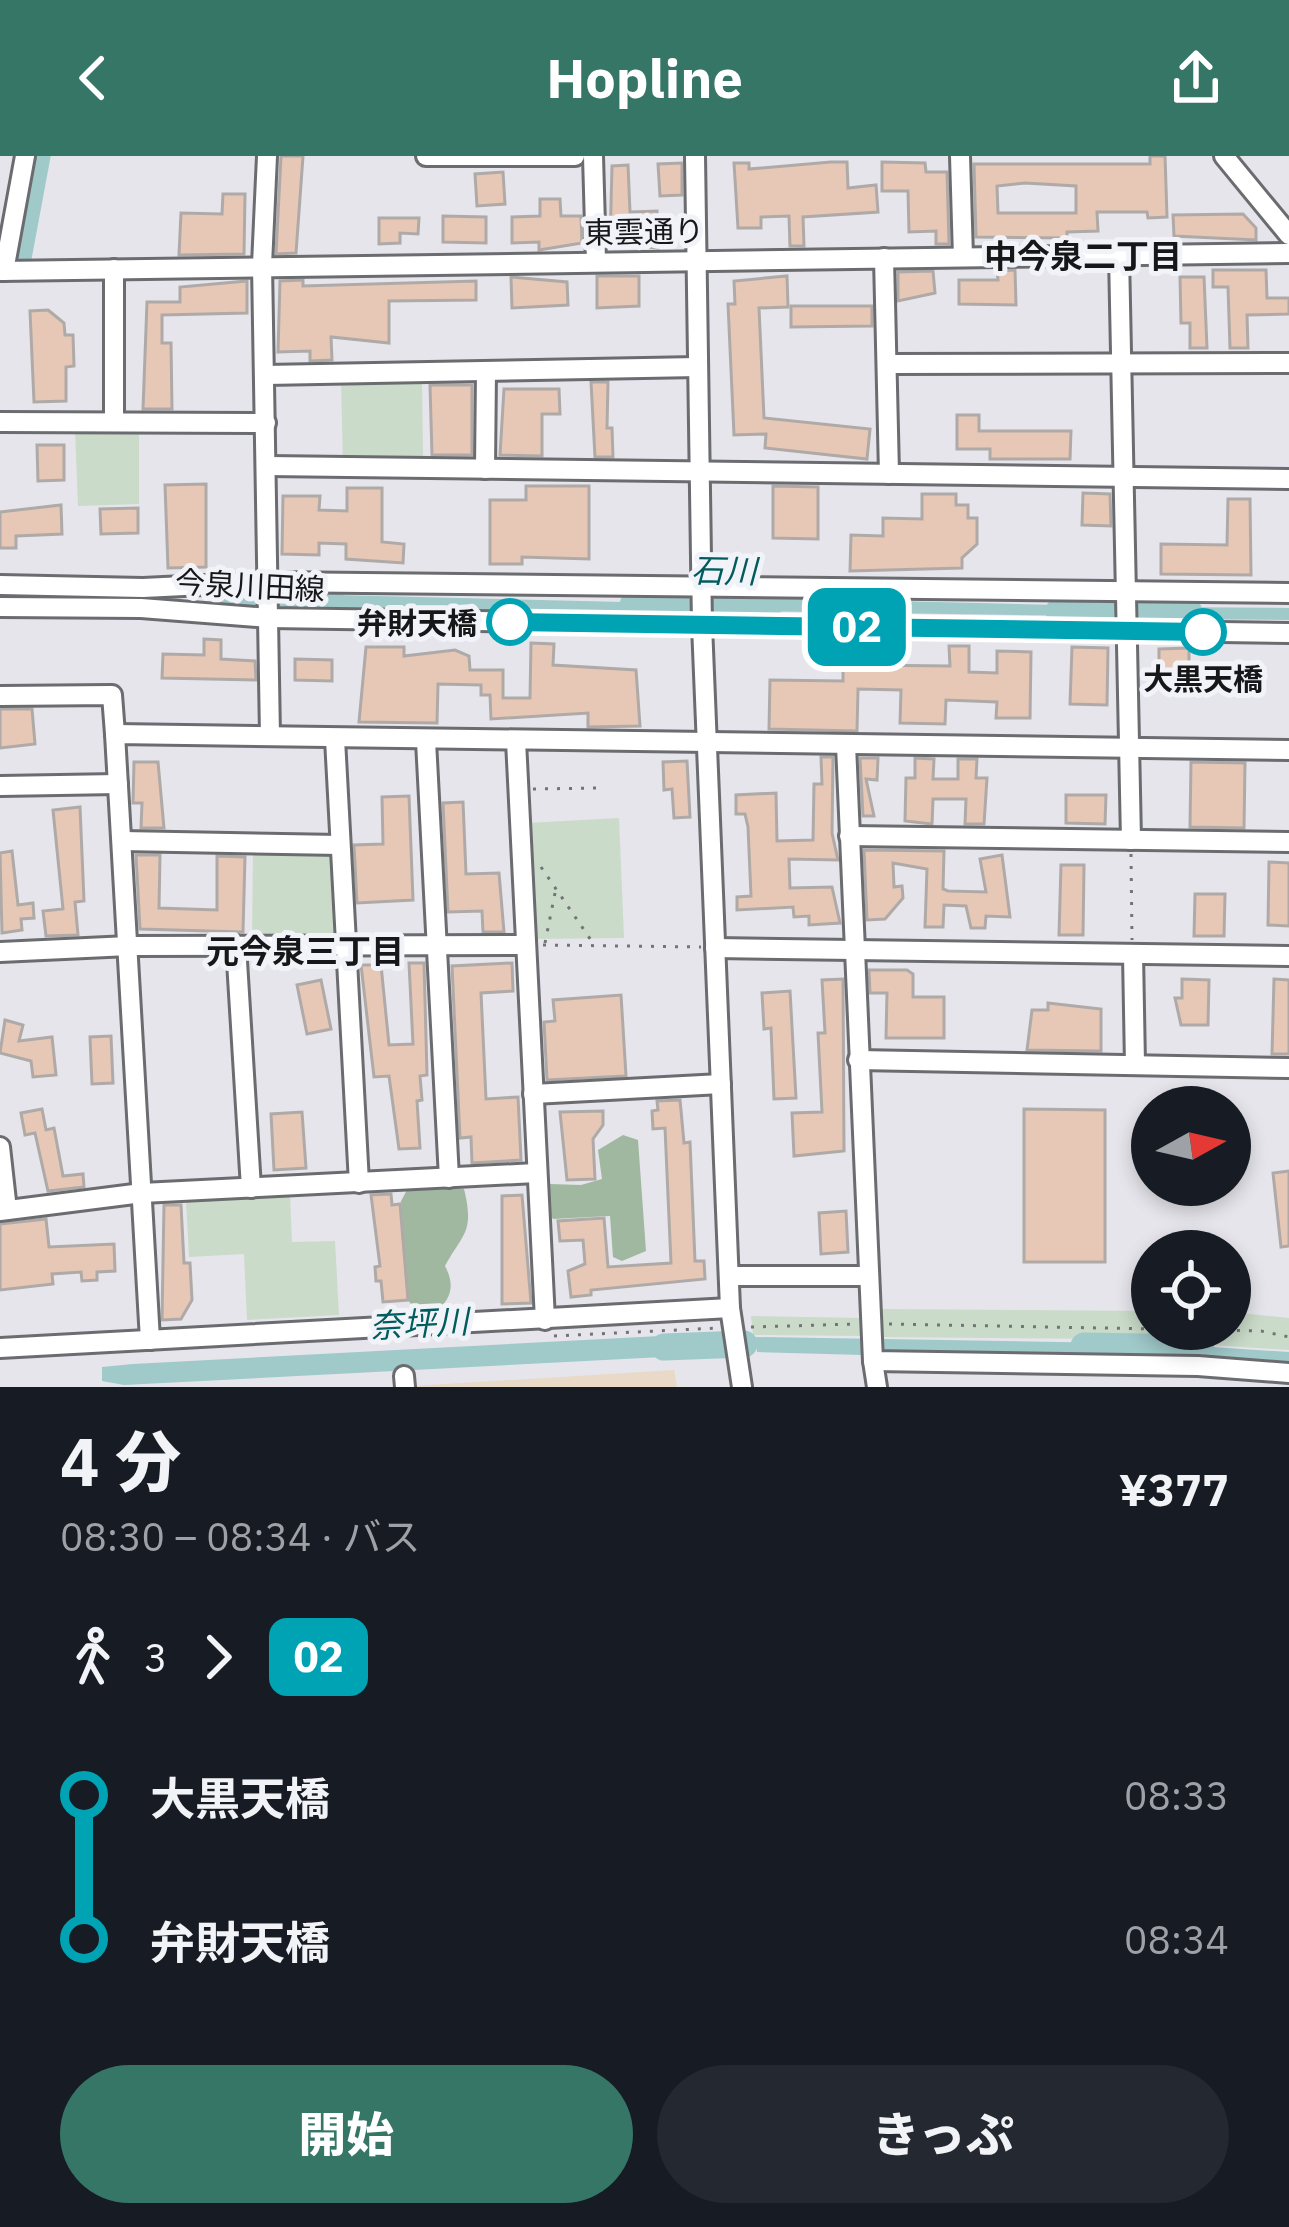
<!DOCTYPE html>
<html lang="ja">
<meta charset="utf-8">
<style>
:root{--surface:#171b24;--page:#242831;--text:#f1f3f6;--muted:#9ea1a6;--accent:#357667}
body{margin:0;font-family:"IBM Plex Sans","Noto Sans JP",sans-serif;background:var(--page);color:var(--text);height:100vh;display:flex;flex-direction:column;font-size:45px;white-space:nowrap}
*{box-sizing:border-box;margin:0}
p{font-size:39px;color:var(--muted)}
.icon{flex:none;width:66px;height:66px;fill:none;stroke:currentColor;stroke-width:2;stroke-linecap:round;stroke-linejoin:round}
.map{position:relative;height:1231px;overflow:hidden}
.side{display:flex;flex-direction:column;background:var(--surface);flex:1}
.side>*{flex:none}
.badge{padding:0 24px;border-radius:18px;font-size:42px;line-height:78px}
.needle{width:78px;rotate:82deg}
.fabs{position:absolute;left:1131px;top:930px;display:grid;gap:24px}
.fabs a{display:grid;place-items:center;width:120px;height:120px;border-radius:50%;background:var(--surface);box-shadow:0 6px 18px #0003;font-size:60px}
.map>.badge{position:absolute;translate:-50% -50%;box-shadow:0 0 0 6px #fff}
.legs{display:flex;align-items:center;gap:18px;height:132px;padding:0 60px;font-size:39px}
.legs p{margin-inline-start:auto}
.summary{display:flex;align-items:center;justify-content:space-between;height:204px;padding:0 60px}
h1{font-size:66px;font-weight:800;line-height:90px}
.primary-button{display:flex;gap:24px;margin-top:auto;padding:24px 60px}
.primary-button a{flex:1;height:138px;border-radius:72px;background:var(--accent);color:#fff;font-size:48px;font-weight:800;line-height:138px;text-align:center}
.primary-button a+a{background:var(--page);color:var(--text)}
ul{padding:0 60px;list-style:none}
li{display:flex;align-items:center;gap:42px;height:144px;font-size:45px}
li i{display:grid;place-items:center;width:18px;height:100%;margin:0 15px;background:currentColor}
li i::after{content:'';width:30px;height:30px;margin:-15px;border:9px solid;border-radius:50%;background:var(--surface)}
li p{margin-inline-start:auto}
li:first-child i{background:linear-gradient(#0000 50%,currentColor 0)}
li:last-child i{background:linear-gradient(currentColor 50%,#0000 0)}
header{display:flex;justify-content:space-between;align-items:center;height:156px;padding:0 60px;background:var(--accent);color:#fff;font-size:54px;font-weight:800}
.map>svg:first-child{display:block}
</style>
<header><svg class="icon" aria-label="back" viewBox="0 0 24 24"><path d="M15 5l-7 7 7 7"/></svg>Hopline<svg class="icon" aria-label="share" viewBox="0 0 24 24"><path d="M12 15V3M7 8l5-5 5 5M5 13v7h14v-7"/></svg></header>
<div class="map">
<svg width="1289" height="1231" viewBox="0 0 1289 1231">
<rect width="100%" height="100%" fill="#e5e5eb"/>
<!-- education -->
<path fill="#e9d9c7" d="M674 1214 677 1231H396Z"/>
<!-- green -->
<g fill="#cadbc9">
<path d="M422 221 423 306 343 305 341 224Z"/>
<path d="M75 273H139V348L78 350Z"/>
<path d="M619 662 624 782 533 783 528 667Z"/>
<path d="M253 694H326L333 700 338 777 332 784 252 786Z"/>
<path d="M290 1040 292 1086 335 1085 339 1159 247 1164 244 1098 189 1101 186 1045Z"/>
<path d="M877 1153 1152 1155V1173H1230V1156L1289 1162V1194L1166 1186 1165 1207 1117 1206V1183L879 1181Z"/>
<path d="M751 1160 863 1162 864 1180 753 1179Z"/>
</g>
<!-- forest -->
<g fill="#a1b8a0">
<path d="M623 979 638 984 646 1095 622 1105 613 1101 610 1060 553 1063 547 1054 550 1028 581 1029 602 1023 598 994Z"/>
<path d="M445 1031 464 1033C475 1077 462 1078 445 1110 453 1125 453 1138 442 1150L413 1151 408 1144 401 1045 407 1034Z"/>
</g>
<!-- water -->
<g fill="#a0c9ca">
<path d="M296 438 665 447V459L296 451Z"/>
<path d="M735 441 1094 450V460L736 455Z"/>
<path d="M1156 451 1289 452V464L1156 463Z"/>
<path d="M698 1178 701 1199 124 1229 102 1225V1211L133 1208Z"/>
<path d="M756 1181 1116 1187 1115 1206 757 1196Z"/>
<path d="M1167 1188 1289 1196V1213L1167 1205Z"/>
</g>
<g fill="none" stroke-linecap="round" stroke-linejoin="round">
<!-- river -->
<g stroke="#a0c9ca" stroke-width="27">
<path d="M18 102 37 0"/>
<path d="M229 443 331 444"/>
<path d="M633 449 769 450"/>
<path d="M1059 455 1189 456"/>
<path d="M1084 1190 1201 1192"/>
<path d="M664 1191 744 1188"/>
</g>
</g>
<!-- building -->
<g fill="#e7c8b6" stroke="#afaaa7" stroke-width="3" fill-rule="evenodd">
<path d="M281 0H303L296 97 276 98Z"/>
<path d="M1150 0H1165L1167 61 1148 62 1147 56H1097L1098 75 1067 76V82L976 81 974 8H1150ZM1025 27 1076 30V57H998L997 30Z"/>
<path d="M831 6H847L848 32 876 29 878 56 803 61 804 90H790L789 60 761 61V72H738L734 7H749V13Z"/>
<path d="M882 6 925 7 926 16H947L949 88H936V75L909 76 908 35H882Z"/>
<path d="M682 7V39L660 40 658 8Z"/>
<path d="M628 9 630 56 657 55 658 92 610 88 612 10Z"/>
<path d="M503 16 505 48 477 50 475 18Z"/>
<path d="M223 38H245L244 98 179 99 181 57 222 58Z"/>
<path d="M540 43H560L561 60H581L582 87 539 94V86L512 87V61L540 60Z"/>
<path d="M1243 58 1256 72V84L1174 80 1173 59Z"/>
<path d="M443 60 486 61V87L443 86Z"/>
<path d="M379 62H419L418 78 400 77V87L379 88Z"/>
<path d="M1015 114 1016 149 959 148V124H998L997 115Z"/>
<path d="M1213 114H1266L1267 142H1289V158L1247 159 1248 192H1230L1228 131H1213Z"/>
<path d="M933 115 935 137 898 145V116Z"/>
<path d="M597 120H639V150L597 152Z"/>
<path d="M787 120 788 151 759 152 764 262 870 273 867 303 765 292 766 278 734 279 728 148H735L734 125Z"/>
<path d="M511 121 567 126 568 149 512 152Z"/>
<path d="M1180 121H1204L1207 192H1190V167H1181Z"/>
<path d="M303 124V130L476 125V144L389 145V187L331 181 332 204 310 205V195L278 196 280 125Z"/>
<path d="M247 125V157L162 159V187H171L172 253H143L147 146H180V131Z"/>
<path d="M791 150H872V170L791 171Z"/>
<path d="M48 154 64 167 65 179H73L74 210 66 211V245L34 246 30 155Z"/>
<path d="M591 226H608L607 272H612L613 301H595Z"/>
<path d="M430 229H472V299H432Z"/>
<path d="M504 233H559L560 258H542V300L500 299Z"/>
<path d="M957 259H979V275H1071L1070 303H990V293H957Z"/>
<path d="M37 289H64V324L38 325Z"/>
<path d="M206 328V411L168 412 165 329Z"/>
<path d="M526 330H589V403L522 401V408H490V344H526Z"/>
<path d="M773 330 818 331V383L773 382Z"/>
<path d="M347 332H382V386L404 388 403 407 346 403V388L319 387V399L282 398 283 340H320L319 354 347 355Z"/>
<path d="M1083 337 1110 338 1111 370 1082 369Z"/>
<path d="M922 338H956V349H968V362H977V388L962 402V412L850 415 851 379 883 380V362L922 363Z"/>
<path d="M1228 343H1250L1251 419 1161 418V388L1227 389Z"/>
<path d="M61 349 62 378 16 380V392H0V356Z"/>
<path d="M138 352V377L101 378 100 353Z"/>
<path d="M204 483 221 484V503L255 505 256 524 162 522 163 498 204 499Z"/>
<path d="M531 487 554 488 553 509 636 514 640 570 588 571V557L491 563 490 539H481V529L438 528 437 567 359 566 366 491H404V500L455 494 469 500 470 514H503V542H530Z"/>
<path d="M949 490H969V516L997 517V495L1031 496 1030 562H996L997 546 946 544 945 568 900 567 901 534 858 533 857 575 769 573 770 524 843 525V493H859V509L950 510Z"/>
<path d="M1072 491 1108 492 1107 549 1070 548Z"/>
<path d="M1189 492V531H1159V493Z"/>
<path d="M295 503 332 504V525L295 524Z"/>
<path d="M0 553H32L35 588 0 592Z"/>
<path d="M821 601H833L832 677 838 704 789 703 790 732 832 731 840 767 809 769V760L794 761 793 751 737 754V741L751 740 748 671 745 658H736V639L776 637 777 685 813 684 814 628H822Z"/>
<path d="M860 602H878L877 624 866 623 874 660H863Z"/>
<path d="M915 602 934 603 933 623H958V603H977L976 622H987L984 668H965L966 643H933L932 668 905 665 906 622H915Z"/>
<path d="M687 605 690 661 674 662 672 633 664 634 663 606Z"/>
<path d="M134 606H158L164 672H141L142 647H133Z"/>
<path d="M1191 606 1245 607 1244 672 1190 671Z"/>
<path d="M1066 639H1106L1105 668 1066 667Z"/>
<path d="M409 640 413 744 357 747 354 689 383 688 382 641Z"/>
<path d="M463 646 466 718 499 717 504 776H483L482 755 448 756 443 647Z"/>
<path d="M80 651 84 745 75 746 78 779 46 780 43 755 63 753 53 654Z"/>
<path d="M864 694 944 695 943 733 948 735 986 736 980 703 1002 699 1010 761 986 760 985 772H971L966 750 944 749 943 771H925L927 713 893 707 894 731 902 730 903 742 885 763 867 764Z"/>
<path d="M12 695 18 749 33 747 34 762 21 763 22 774 2 777 0 697Z"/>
<path d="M136 699H160L159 752 217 754V700L245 701 243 776 140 773Z"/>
<path d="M1269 706 1289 707V770L1268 769Z"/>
<path d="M1061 709H1084L1083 779H1059Z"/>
<path d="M1195 738H1225L1224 780H1194Z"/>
<path d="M409 807H424L427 919 420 920 422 944 417 945 420 992 399 993 389 920 374 921 361 809H381L389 889 413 888Z"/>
<path d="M512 807 513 835 481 837 486 943 518 941 521 1004 472 1007 471 981 460 982 452 810Z"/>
<path d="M869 814H907L913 818V841H944V882H886L887 837H870Z"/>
<path d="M843 823 844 995 794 1000 792 957 822 956 818 877H825L822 824Z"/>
<path d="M1182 823 1209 824 1208 869H1181L1175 842H1182Z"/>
<path d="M1274 823 1289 824V898H1272Z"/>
<path d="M321 824 331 873 307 878 297 829Z"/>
<path d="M790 835 796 942 774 943 771 872 764 873 762 837Z"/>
<path d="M621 839 626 920 547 924 544 866 555 865 553 844Z"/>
<path d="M1048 847 1101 853V895L1027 894 1032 854H1048Z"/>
<path d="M5 864 23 869 19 885 52 881 56 919 33 921 31 905 0 897Z"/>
<path d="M111 880 113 927 92 928 90 881Z"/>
<path d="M680 944 684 987 690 986 695 1105H704L705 1123 591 1134V1139L571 1141 568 1115 585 1108 583 1084 560 1085 558 1065 604 1062 608 1111 671 1107 665 972 653 973 652 955 658 954 657 945Z"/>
<path d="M42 953 46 974 54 972 63 1020 83 1018 84 1031 48 1035 35 977 25 979 21 957Z"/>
<path d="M1024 953 1105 954V1106H1024Z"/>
<path d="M603 955V969L593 983 595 1023 567 1024 560 956Z"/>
<path d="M302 956 306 1012 274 1014 271 958Z"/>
<path d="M1289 1015V1090L1281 1091 1273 1017Z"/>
<path d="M391 1038 392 1049 400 1048 408 1144 383 1146 381 1125H376L375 1111 380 1110 371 1039Z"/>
<path d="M522 1039 531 1147 502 1148V1040Z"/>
<path d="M164 1049H181L184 1107H190L192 1144 181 1163 162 1164Z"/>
<path d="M846 1055 848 1096 821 1098 819 1057Z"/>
<path d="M46 1063 49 1091 114 1088 115 1115 97 1116V1124L82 1125 81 1116 52 1118 53 1128 0 1134V1068Z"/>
</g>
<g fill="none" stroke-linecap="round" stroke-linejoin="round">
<defs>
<g id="minor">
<path d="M267 0 262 109 270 580"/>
<path d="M426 0H575"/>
<path d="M593 0 596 105"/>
<path d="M695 0 702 469 730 1152 742 1231"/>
<path d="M960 0 963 101"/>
<path d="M1224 0 1289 79"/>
<path d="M1119 99 1131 684"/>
<path d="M884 102 889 318"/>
<path d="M114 113V266"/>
<path d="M0 115 1289 97"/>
<path d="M4 115 25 0"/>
<path d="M887 208 1289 207"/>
<path d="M265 219 698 211"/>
<path d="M0 266 266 267"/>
<path d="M267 310 1289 323"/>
<path d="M485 313 486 215"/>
<path d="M0 429 143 432 268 426 1289 437"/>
<path d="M0 451 141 452 269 462 1289 477"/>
<path d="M0 540 112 539 115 578"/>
<path d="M335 583 359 1027"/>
<path d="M426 585 449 1022"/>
<path d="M516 585 545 1164"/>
<path d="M846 589 873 1205 1198 1210 1289 1217"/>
<path d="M0 630 118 628"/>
<path d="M849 680 1289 686"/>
<path d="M122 685 340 689"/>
<path d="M236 789 251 1032"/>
<path d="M715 792 1289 800"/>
<path d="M0 796 129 790 526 789"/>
<path d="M1133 798 1135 909"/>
<path d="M858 904 1289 912"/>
<path d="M533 938 721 928"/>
<path d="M0 991 7 1054"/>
<path d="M0 1055 142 1037 536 1017"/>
<path d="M729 1120H869"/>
<path d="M150 1184 115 578 1289 594"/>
<path d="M0 1192 730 1152"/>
<path d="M873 1205 877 1231"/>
<path d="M404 1220 405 1231"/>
</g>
</defs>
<!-- minor casing -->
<use href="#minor" stroke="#6b6c70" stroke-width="24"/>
<!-- path -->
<g stroke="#747478" stroke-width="3" stroke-dasharray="3 9" stroke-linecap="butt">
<path d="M533 633 600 632"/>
<path d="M1131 698 1132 784"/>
<path d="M541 711 595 790"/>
<path d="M545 787 556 732"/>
<path d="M543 789 701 791"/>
<path d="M889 1168 1261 1175 1289 1181"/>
<path d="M751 1171 856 1168"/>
<path d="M554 1180 718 1172"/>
</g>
<!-- minor -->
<use href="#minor" stroke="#fff" stroke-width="18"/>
</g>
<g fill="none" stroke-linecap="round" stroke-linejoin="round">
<defs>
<path id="line-1" d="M510 466 1203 476"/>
</defs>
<!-- line-1 casing -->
<use href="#line-1" stroke="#fff" stroke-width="27"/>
<!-- line-1 -->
<use href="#line-1" stroke="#00a3b4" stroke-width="18"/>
</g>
<!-- markers -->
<g fill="#fff" stroke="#00a3b4" stroke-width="6">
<circle cx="510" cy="466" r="21"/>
<circle cx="1203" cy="476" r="21"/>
</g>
<g text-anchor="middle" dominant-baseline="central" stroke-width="10" stroke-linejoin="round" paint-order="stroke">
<!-- street labels -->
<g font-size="30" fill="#171719" stroke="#f2f3f8">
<text transform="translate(644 75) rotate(-1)">東雲通り</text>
<text transform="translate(250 429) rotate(3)">今泉川田線</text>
</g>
<!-- stop labels -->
<g font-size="30" font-weight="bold" fill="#171719" stroke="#f2f3f8" text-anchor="end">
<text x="477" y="466">弁財天橋</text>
<text x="1203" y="522" text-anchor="middle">大黒天橋</text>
</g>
<!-- neighbourhood labels -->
<g font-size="33" font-weight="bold" fill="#171719" stroke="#f2f3f8">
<text x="1083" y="99">中今泉二丁目</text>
<text x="305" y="794">元今泉三丁目</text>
</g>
<!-- water labels -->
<g font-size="33" font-style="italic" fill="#015c5e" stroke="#f2f3f8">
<text transform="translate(724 414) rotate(1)">石川</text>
<text transform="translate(419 1167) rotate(-3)">奈坪川</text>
</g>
</g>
</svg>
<div class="fabs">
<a><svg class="needle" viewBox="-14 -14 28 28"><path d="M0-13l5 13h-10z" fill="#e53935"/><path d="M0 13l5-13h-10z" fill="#9ea1a6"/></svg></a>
<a><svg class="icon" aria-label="locate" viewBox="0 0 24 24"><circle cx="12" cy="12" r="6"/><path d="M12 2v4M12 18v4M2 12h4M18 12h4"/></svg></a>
</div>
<b class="badge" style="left:857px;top:471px;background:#00a3b4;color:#fff">02</b>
</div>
<section class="side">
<div class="summary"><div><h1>4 分</h1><p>08:30 – 08:34 · バス</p></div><b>¥377</b></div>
<div class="legs"><svg class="icon" aria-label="walk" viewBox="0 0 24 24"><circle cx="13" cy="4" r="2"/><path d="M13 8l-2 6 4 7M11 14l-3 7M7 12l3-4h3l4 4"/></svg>3<svg class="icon" aria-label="forward" viewBox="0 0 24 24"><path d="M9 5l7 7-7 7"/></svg><b class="badge" style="background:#00a3b4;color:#fff">02</b></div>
<ul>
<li><i style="color:#00a3b4"></i><b>大黒天橋</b><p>08:33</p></li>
<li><i style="color:#00a3b4"></i><b>弁財天橋</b><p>08:34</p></li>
</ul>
<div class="primary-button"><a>開始</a><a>きっぷ</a></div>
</section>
